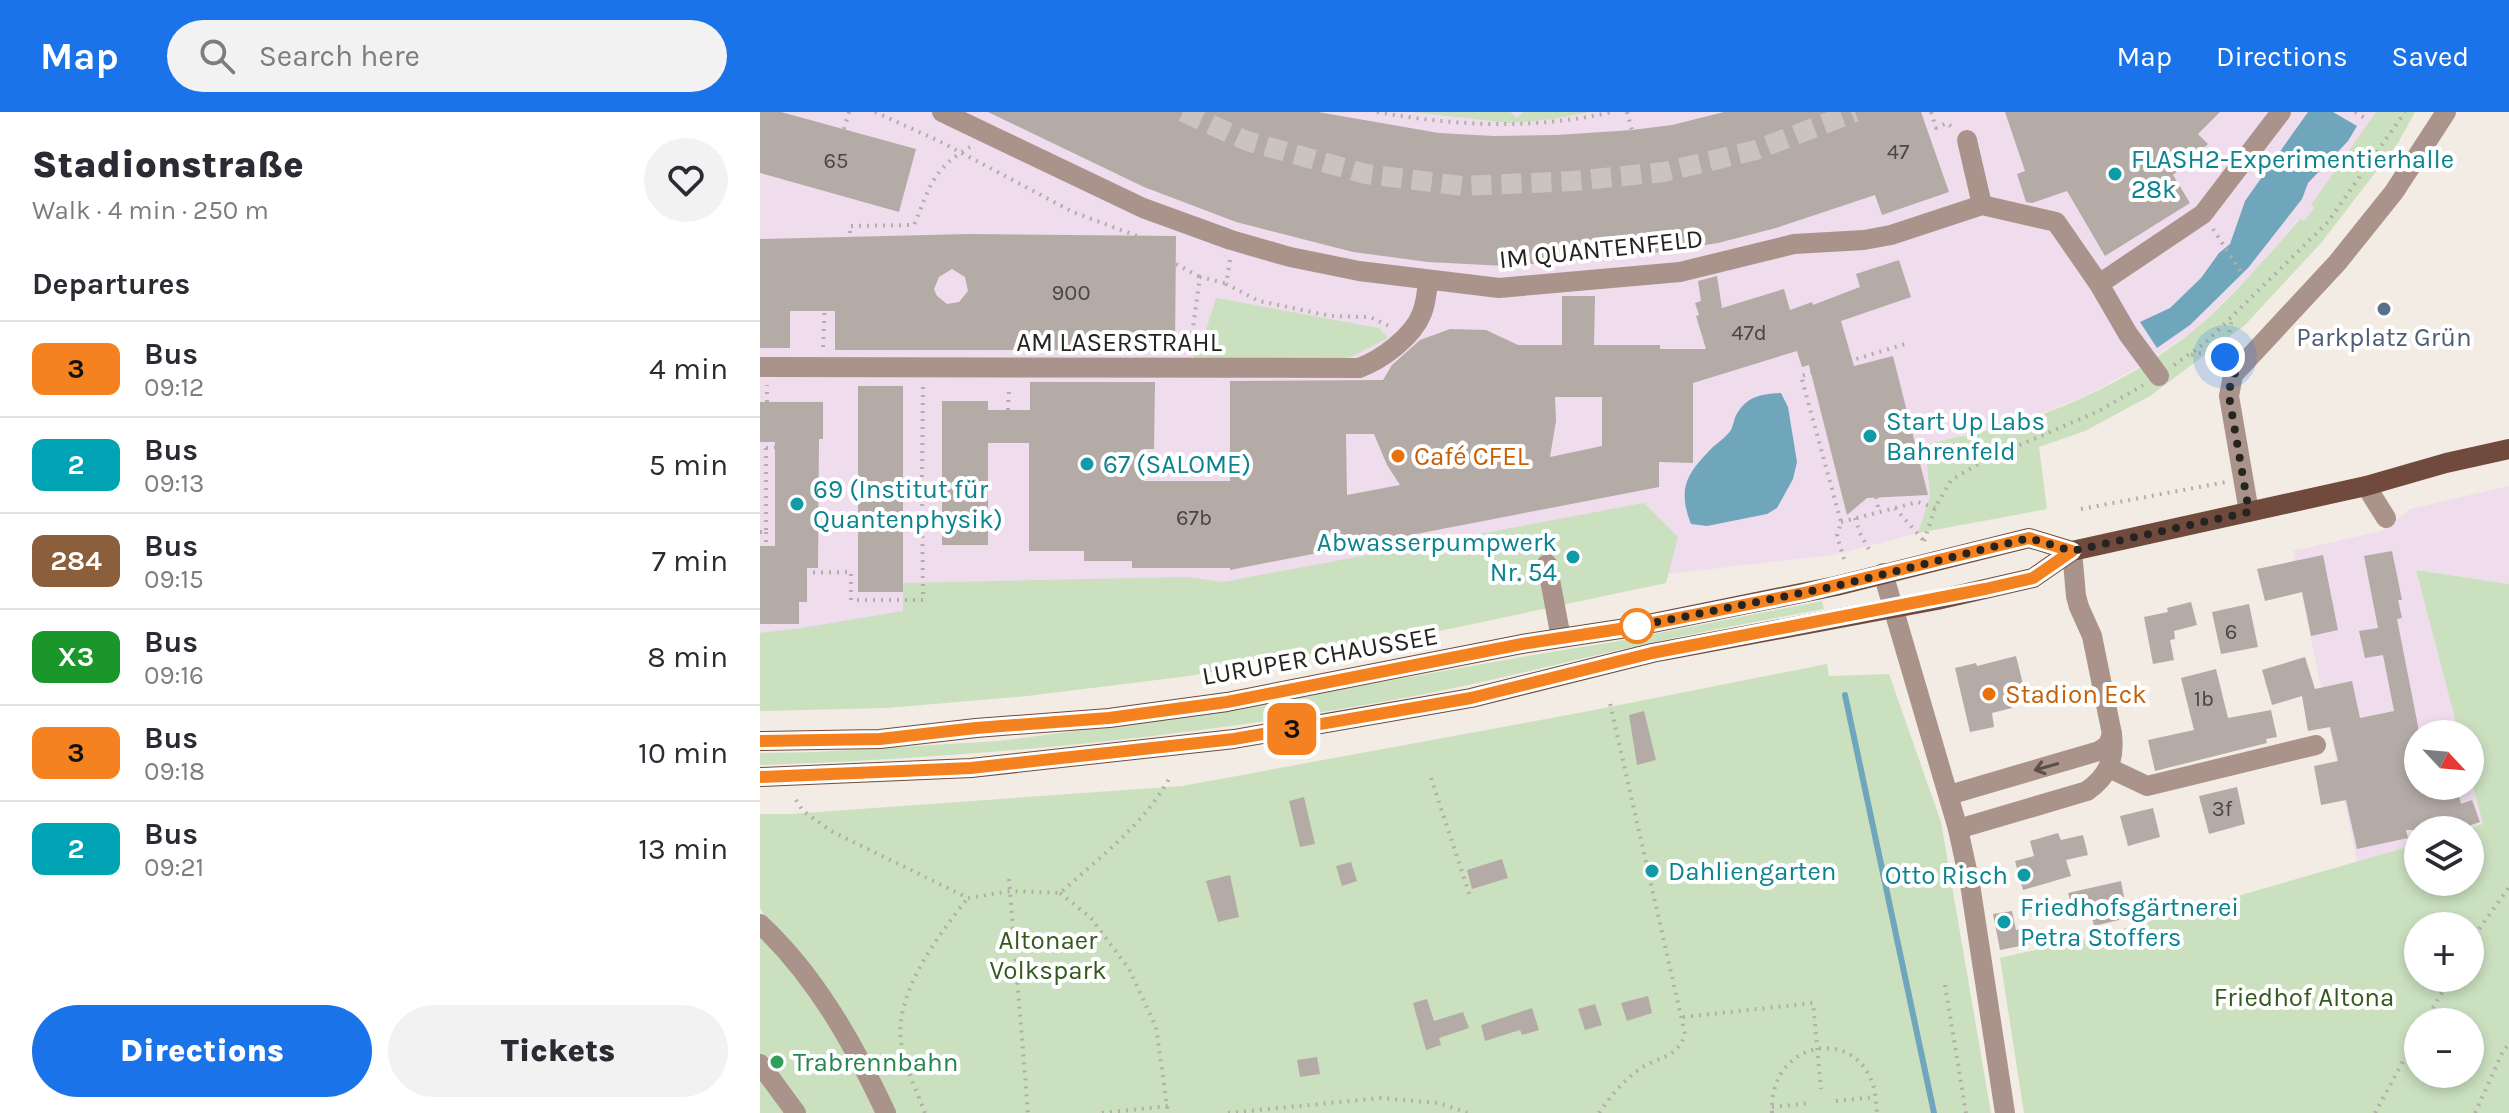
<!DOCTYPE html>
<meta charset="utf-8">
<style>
:root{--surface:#fff;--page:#f2f2f3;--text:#2b2b33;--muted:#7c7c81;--line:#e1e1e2;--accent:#1a73e8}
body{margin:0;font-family:Karla,sans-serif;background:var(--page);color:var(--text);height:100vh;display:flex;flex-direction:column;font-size:30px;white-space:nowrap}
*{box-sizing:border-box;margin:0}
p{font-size:26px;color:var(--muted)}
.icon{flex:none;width:44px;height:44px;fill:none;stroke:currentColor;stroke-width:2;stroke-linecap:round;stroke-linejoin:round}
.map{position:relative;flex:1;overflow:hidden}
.details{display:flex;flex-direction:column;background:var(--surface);width:760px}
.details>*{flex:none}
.badge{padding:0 16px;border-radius:12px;font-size:28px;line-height:52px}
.needle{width:52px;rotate:116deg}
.fabs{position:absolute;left:1644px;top:608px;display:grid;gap:16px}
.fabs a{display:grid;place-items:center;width:80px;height:80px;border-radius:50%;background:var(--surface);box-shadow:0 4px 12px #0003;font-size:40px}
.you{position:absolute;width:40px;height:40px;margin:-20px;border:6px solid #fff;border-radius:50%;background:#1a73e8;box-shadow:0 0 0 12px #1a73e833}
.map>.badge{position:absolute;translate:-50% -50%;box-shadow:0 0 0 4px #fff}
h2{padding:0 32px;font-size:30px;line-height:72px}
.round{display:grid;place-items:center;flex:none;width:84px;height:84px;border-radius:42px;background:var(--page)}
.headline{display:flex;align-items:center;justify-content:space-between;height:136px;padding:0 32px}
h1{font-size:38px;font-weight:800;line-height:60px}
.button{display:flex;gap:16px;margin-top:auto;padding:16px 32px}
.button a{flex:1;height:92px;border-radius:48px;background:var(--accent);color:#fff;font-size:32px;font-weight:800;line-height:92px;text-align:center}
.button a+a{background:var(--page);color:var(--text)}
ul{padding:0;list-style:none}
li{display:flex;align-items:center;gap:24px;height:96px;padding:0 32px;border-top:2px solid var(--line)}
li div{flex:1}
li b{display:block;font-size:30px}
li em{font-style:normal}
li .badge{min-width:88px;font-weight:700;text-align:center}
header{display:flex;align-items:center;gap:48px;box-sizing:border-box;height:112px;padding:0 40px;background:var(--accent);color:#fff}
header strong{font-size:38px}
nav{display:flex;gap:44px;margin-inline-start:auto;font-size:28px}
.search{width:560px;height:72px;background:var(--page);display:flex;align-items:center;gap:20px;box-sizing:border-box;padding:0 28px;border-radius:44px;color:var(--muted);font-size:30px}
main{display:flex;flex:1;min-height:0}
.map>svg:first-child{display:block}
</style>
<header>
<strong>Map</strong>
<div class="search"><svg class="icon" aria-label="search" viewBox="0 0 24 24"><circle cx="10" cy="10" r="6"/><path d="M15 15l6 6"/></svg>Search here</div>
<nav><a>Map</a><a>Directions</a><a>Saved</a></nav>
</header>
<main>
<section class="details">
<div class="headline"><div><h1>Stadionstraße</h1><p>Walk · 4 min · 250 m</p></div><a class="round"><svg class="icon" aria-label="heart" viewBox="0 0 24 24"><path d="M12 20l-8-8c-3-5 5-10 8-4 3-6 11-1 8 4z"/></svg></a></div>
<h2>Departures</h2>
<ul>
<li><span class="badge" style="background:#f58220;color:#111">3</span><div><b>Bus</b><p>09:12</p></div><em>4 min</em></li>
<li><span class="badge" style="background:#00a3b4;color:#fff">2</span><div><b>Bus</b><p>09:13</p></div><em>5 min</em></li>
<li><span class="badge" style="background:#8b5e3c;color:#fff">284</span><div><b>Bus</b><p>09:15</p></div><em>7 min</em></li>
<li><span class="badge" style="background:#1a962b;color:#fff">X3</span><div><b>Bus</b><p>09:16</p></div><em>8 min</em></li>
<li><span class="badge" style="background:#f58220;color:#111">3</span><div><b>Bus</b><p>09:18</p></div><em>10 min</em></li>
<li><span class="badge" style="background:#00a3b4;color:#fff">2</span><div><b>Bus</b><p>09:21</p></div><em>13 min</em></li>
</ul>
<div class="button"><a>Directions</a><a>Tickets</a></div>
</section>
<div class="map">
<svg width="1749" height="1001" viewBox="0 0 1749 1001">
<rect width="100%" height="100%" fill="#f2ece4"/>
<!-- commercial -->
<g fill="#efdced">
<path d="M0 0H1616L1551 94 1554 96 1544 110 1539 107 1492 162 1434 218 1389 249 1329 282 1271 306 1165 333 1170 384 1158 421 1073 443 0 566Z"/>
<path d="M1749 374V472L1656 458 1699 622H1658V674H1710V663L1723 712 1704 718H1658V732L1597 750 1533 439 1622 419 1650 397Z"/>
</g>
<!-- green -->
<g fill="#cae0bf" fill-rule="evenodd">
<path d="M652 0H750L757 6 763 0H830L794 7 750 11Z"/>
<path d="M1616 0H1655L1638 31 1561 131 1485 213 1390 284 1325 319 1279 335 1287 397 1158 421 1170 384 1165 333C1200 324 1238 317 1272 306 1329 286 1387 256 1434 218 1473 185 1506 146 1540 107L1544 109 1554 96 1551 93Z"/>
<path d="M456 186 619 216 628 226 591 245 569 248 436 247 433 243 447 215Z"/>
<path d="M884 391 918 425 906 471 670 521 429 564 267 584 127 596 0 599V521L42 516 143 499V471L426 465 463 470Z"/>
<path d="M1656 458 1749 472V1001H1264L1240 846 1338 824 1658 732V770H1710V718H1704L1723 712 1710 663V622H1699ZM1658 814H1710V866H1658ZM1658 910H1710V962H1658Z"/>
<path d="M1062 489 1064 497C1006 508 948 518 891 531 810 548 731 570 649 585 435 625 218 646 0 653V641L56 640 239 629 438 603 773 543 853 530Z"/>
<path d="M1067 552 1069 564 1129 562 1181 710 1231 1001H0V820L7 810 0 796V702H30L422 674 824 600Z"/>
</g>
<!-- water -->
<g fill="#6fa6bc">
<path d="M1548 0H1573L1597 14 1588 29 1548 71 1542 87 1488 156 1430 213 1397 236 1380 210 1410 196 1441 166 1459 141 1470 132 1485 89Z"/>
<path d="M1021 281 1028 295 1037 350 1033 367 1017 396 1007 402 947 414 931 412C917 376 927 361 953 335 959 330 967 324 971 318 974 312 974 305 978 300 988 284 1003 282 1021 281Z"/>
</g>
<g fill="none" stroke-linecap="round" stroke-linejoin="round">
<!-- stream -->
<path stroke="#6fa6bc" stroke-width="6" d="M1085 583 1174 1001"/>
</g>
<!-- building -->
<g fill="#b4aba7" fill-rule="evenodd">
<path d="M0 0H21L156 37 139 100 0 61Z"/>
<path d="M228 0H558L679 21 734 24 797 23 872 18 912 13 964 0H1161L1189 80 1122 103 1115 83 1016 116 958 131 881 143 746 154 668 150 593 140 476 110 384 75Z"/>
<path d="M1245 0H1460L1438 22 1448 32 1413 63 1430 91 1345 144 1307 79 1272 91 1266 90 1257 62 1265 59Z"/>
<path d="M209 122 416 124 415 238H75V199H30V236H0V127ZM192 157 205 165 208 179 199 190 187 192 177 184 174 177 179 165Z"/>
<path d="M1139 148 1151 185 1081 209 1094 254 1133 244 1168 383 1107 386 1087 403 1049 253 1042 255 1037 239 933 271V351L899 350V375L470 458V456H372V449H324V439H269V331H228V433H182V289H228V298H270V270H395L394 337H384V369H470V269L623 268 632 253 660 228 690 217 726 218 758 233H802V184H835L834 233H900V237H946L936 204 939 203 935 191 941 189 938 169 957 164 962 196 1024 177 1030 198 1052 190 1053 193 1100 175 1096 162ZM795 285H842V334L790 345 796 309ZM586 322H614L627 353 640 373 587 383Z"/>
<rect x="98" y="274" width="45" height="206"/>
<path d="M0 290H63V327H59L58 456H47V490H39V512H0V434H15V330H0Z"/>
<path d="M1632 439 1642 488H1638L1642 506 1637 507 1658 614V674H1696L1701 692 1712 688 1720 710 1696 718H1646L1648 726 1597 737 1586 688 1561 693 1554 654 1578 649 1570 615 1548 619 1542 584 1512 593 1502 558 1545 545 1555 577 1592 569 1600 606 1634 599 1623 543 1605 546 1599 519 1618 516 1604 444Z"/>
<path d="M1563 443 1578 518 1551 524 1542 480 1505 489 1497 457Z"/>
<path d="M1431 490 1437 513 1414 519 1415 527 1410 528 1414 548 1393 552 1384 505 1408 500 1407 496Z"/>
<path d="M1489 492 1498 535 1461 542 1452 500Z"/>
<path d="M1256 544 1265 580 1249 584 1252 596 1232 601 1234 615 1210 620 1195 556 1216 551 1217 554Z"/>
<path d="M1456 557 1468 606 1511 598 1517 625 1506 627 1507 631 1395 659 1388 628 1434 618 1421 566Z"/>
<path d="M884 599 896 648 877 653 869 603Z"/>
<path d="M1477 675 1485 712 1449 722 1439 684Z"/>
<path d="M544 685 555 732 540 735 529 689Z"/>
<path d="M1393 696 1400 725 1368 734 1360 704Z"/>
<path d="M1298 721 1301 728 1323 723 1328 743 1306 748 1311 764 1263 778 1255 749 1274 744 1270 729Z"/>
<path d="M742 747 748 766 712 777 707 758Z"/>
<path d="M591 750 597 769 582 774 576 754Z"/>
<path d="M470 763 479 805 458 810 446 769Z"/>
<path d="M1361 769 1364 785 1357 786 1359 808 1334 814 1329 792 1332 791 1312 795 1308 781Z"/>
<path d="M1252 799 1256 818 1267 815 1270 832 1240 838 1233 802Z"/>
<path d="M888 884 892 901 867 909 861 891Z"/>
<path d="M667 887 674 909 703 900 709 916 679 926 681 933 666 938 653 891Z"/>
<path d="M835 892 842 913 825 918 818 897Z"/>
<path d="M772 896 779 918 762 923 760 918 725 929 721 913Z"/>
<path d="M557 945 560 962 540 965 537 948Z"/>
</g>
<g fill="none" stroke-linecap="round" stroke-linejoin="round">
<!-- minor-tunnel -->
<path stroke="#c9c4bd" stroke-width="20" stroke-dasharray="20 10" stroke-linecap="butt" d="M423 0 487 29 606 62 703 74 813 69 904 60 996 38 1095 0"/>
<!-- path -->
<g stroke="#b3aea8" stroke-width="4" stroke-dasharray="2 6" stroke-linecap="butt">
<path d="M115 0 179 29 313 100 377 124"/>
<path d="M617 0C696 14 773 18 852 0"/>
<path d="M867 0 872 18"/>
<path d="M1171 0 1176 16 1187 11 1194 17"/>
<path d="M1595 0 1608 8"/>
<path d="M84 17 89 0"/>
<path d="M1453 117 1483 163"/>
<path d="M90 137V114L154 113C170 75 172 57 210 35"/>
<path d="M150 137 158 147 167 174 158 193 162 210C177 218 188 220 205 220"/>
<path d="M470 148 466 172 499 189 571 204 610 205 629 214"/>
<path d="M416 152 440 165"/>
<path d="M0 173 26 135 81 149"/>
<path d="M0 182 9 193 65 190 85 137H157L209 159 211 185 205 195V234"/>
<path d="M63 235 65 190C94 191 87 196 103 214L126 215 125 149 103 142V136"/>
<path d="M1470 236 1469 222 1472 206"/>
<path d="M430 237 440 165 465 171"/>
<path d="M1431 243 1447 240 1465 245"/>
<path d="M1414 253 1445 231 1568 110 1645 0"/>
<path d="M7 290V273"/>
<path d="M248 298 249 276"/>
<path d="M6 336 24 335"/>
<path d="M162 365 163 275"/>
<path d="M1116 385 1119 400"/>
<path d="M1135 396 1164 429"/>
<path d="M1321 397 1466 370"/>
<path d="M1095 406 1100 421 1111 441"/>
<path d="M1081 410 1158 390 1175 396"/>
<path d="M0 420H6V330"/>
<path d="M6 420V447H23V461L91 460V488H163L162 381"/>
<path d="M1164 429 1175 396 1191 368 1225 348 1339 299 1383 273"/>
<path d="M6 447V456"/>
<path d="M23 447H31"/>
<path d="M1084 447 1077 424 1081 410 1041 264 1145 232"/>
<path d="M671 666 711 787"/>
<path d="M36 688 43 699 71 719 208 786 251 779 300 781C340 745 386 711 411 663"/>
<path d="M249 767 268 1001"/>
<path d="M300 781 331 806 369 857 396 915 408 1001"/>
<path d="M1710 830 1749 775"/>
<path d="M1185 873 1206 1001"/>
<path d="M923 905 1053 891 1061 977"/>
<path d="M1665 910 1690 866"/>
<path d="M1076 989 1115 985"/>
<path d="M1012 995 1051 991"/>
<path d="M165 1001C157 979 144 954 141 930 134 882 179 822 208 786"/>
<path d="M342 1001 408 994"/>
<path d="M468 1001 620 986 679 991 708 1001"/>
<path d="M839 1001C850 985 862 970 877 959 896 944 917 948 925 922L849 587"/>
<path d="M1012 1001C1008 931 1091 913 1112 970 1116 980 1116 991 1117 1001"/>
<path d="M1615 1001 1658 922"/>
<path d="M1715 1001 1743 939 1749 932"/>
</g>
<!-- minor -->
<g stroke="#aa938b" stroke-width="20">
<path d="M182 0 383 96 471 128 530 145 599 159 739 176 920 160 1034 132 1104 128 1131 123 1222 93 1296 110 1339 172 1443 102 1521 0"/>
<path d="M1207 28 1222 93"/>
<path d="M1339 172 1368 222 1399 264"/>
<path d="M0 255 599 256C621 248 653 225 662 201 666 191 667 180 668 169"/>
<path d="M1606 374 1626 406"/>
<path d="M1489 400 1469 284 1473 263 1577 151 1634 80 1686 0"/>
<path d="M787 452 801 526"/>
<path d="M1123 461 1198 717 1210 772 1245 1001"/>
<path d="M1349 656 1387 674 1556 633"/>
<path d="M1189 683 1339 639 1348 633 1352 622"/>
<path d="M1198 717 1327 679C1348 664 1355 648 1352 622L1332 524 1319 495 1316 484 1312 439"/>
<path d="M0 812C56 864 94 933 126 1001"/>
<path d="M0 952 36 1001"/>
</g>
<!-- major -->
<g stroke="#704a3c" stroke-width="20">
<path d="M0 629 120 627 216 616 349 606 467 590 762 532 873 515 1076 474 1269 426 1312 439"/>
<path d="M0 665 211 656 474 627 711 586 892 541 1177 488 1273 466 1312 439 1606 374 1686 351 1749 337"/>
</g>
<!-- path-bridge -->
<path stroke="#b3aea8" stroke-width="4" stroke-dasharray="2 6" stroke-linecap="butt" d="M36 465V450"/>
</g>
<!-- one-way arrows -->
<defs><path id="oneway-shaft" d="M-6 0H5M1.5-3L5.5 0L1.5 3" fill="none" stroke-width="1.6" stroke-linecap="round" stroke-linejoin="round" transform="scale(2)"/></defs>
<use stroke="#5b504b" href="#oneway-shaft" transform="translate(1286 655) rotate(164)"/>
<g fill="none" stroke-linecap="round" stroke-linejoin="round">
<defs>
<path id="line" d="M0 629 120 627 216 616 349 606 467 590 762 532 873 515 1044 481 1269 426 1312 439 1273 466 1225 477 892 541 711 586 474 627 211 656 0 665"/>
</defs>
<!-- line casing -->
<use href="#line" stroke="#fff" stroke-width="18"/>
<!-- line -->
<use href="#line" stroke="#f58220" stroke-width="12"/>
<!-- walk -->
<path stroke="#262421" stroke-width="8" stroke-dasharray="0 14.4" d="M877 514 873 515 1076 474 1269 426 1312 439 1489 400 1469 284C1470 272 1471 265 1479 256L1465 245"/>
</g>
<!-- markers -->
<g fill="#0f9aa8" stroke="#fff" stroke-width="3">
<circle cx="1355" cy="62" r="8"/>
<circle cx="1110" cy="324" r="8"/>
<circle cx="327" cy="352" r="8"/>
<circle cx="37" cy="392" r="8"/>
<circle cx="813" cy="445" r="8"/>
<circle cx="892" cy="759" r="8"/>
<circle cx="1264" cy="763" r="8"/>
<circle cx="1244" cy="810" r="8"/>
</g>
<circle fill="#5c6f8a" stroke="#fff" stroke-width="3" cx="1624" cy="197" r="8"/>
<g fill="#e8710a" stroke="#fff" stroke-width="3">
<circle cx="638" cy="344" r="8"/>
<circle cx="1229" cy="582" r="8"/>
</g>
<circle fill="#fff" stroke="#f58220" stroke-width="4" cx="877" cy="514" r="16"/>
<circle fill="#2e9e5b" stroke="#fff" stroke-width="3" cx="17" cy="950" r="8"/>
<g text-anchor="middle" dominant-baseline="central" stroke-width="8" stroke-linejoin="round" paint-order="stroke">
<!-- number labels -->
<g font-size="22" fill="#4a4642">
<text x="1138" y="40">47</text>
<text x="76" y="49">65</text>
<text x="311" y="181">900</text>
<text x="989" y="221">47d</text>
<text x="434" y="406">67b</text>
<text x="1471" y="520">6</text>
<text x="1444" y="587">1b</text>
<text x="1462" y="697">3f</text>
</g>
<!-- culture labels -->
<g font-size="26" fill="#0d838f" stroke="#fff" text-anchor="start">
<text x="1371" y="47">FLASH2-Experimentierhalle<tspan x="1371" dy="30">28k</tspan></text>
<text x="1126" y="309">Start Up Labs<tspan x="1126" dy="30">Bahrenfeld</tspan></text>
<text x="343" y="352">67 (SALOME)</text>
<text x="53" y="377">69 (Institut für<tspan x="53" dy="30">Quantenphysik)</tspan></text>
<text x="797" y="430" text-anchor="end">Abwasserpumpwerk<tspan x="797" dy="30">Nr. 54</tspan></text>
<text x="908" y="759">Dahliengarten</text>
<text x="1248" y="763" text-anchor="end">Otto Risch</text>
<text x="1260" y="795">Friedhofsgärtnerei<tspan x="1260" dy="30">Petra Stoffers</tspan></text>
</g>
<!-- street labels -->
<g font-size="26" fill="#262421" stroke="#fff">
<text transform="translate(841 137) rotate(-6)">IM QUANTENFELD</text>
<text x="359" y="230">AM LASERSTRAHL</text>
<text transform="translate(560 544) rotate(-10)">LURUPER CHAUSSEE</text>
</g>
<!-- service labels -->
<g font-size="26" fill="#4e5e75" stroke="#fff">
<text x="1624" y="225">Parkplatz Grün</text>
</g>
<!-- food labels -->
<g font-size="26" fill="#c56008" stroke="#fff" text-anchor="start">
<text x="654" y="344">Café CFEL</text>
<text x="1245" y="582">Stadion Eck</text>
</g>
<!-- park labels -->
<g font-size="26" fill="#34581d" stroke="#fff">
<text x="288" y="828">Altonaer<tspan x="288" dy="30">Volkspark</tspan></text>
<text x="1544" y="885">Friedhof Altona</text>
</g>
<!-- leisure labels -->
<g font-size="26" fill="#27864d" stroke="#fff" text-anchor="start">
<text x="33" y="950">Trabrennbahn</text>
</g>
</g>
</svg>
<div class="fabs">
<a><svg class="needle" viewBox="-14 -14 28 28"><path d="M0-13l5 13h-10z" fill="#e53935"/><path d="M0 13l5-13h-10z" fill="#7c7c81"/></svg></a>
<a><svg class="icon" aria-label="layers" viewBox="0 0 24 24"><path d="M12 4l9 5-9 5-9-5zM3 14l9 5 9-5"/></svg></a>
<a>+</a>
<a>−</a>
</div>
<div class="you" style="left:1465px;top:245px"></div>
<b class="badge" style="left:532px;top:617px;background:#f58220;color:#111">3</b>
</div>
</main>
